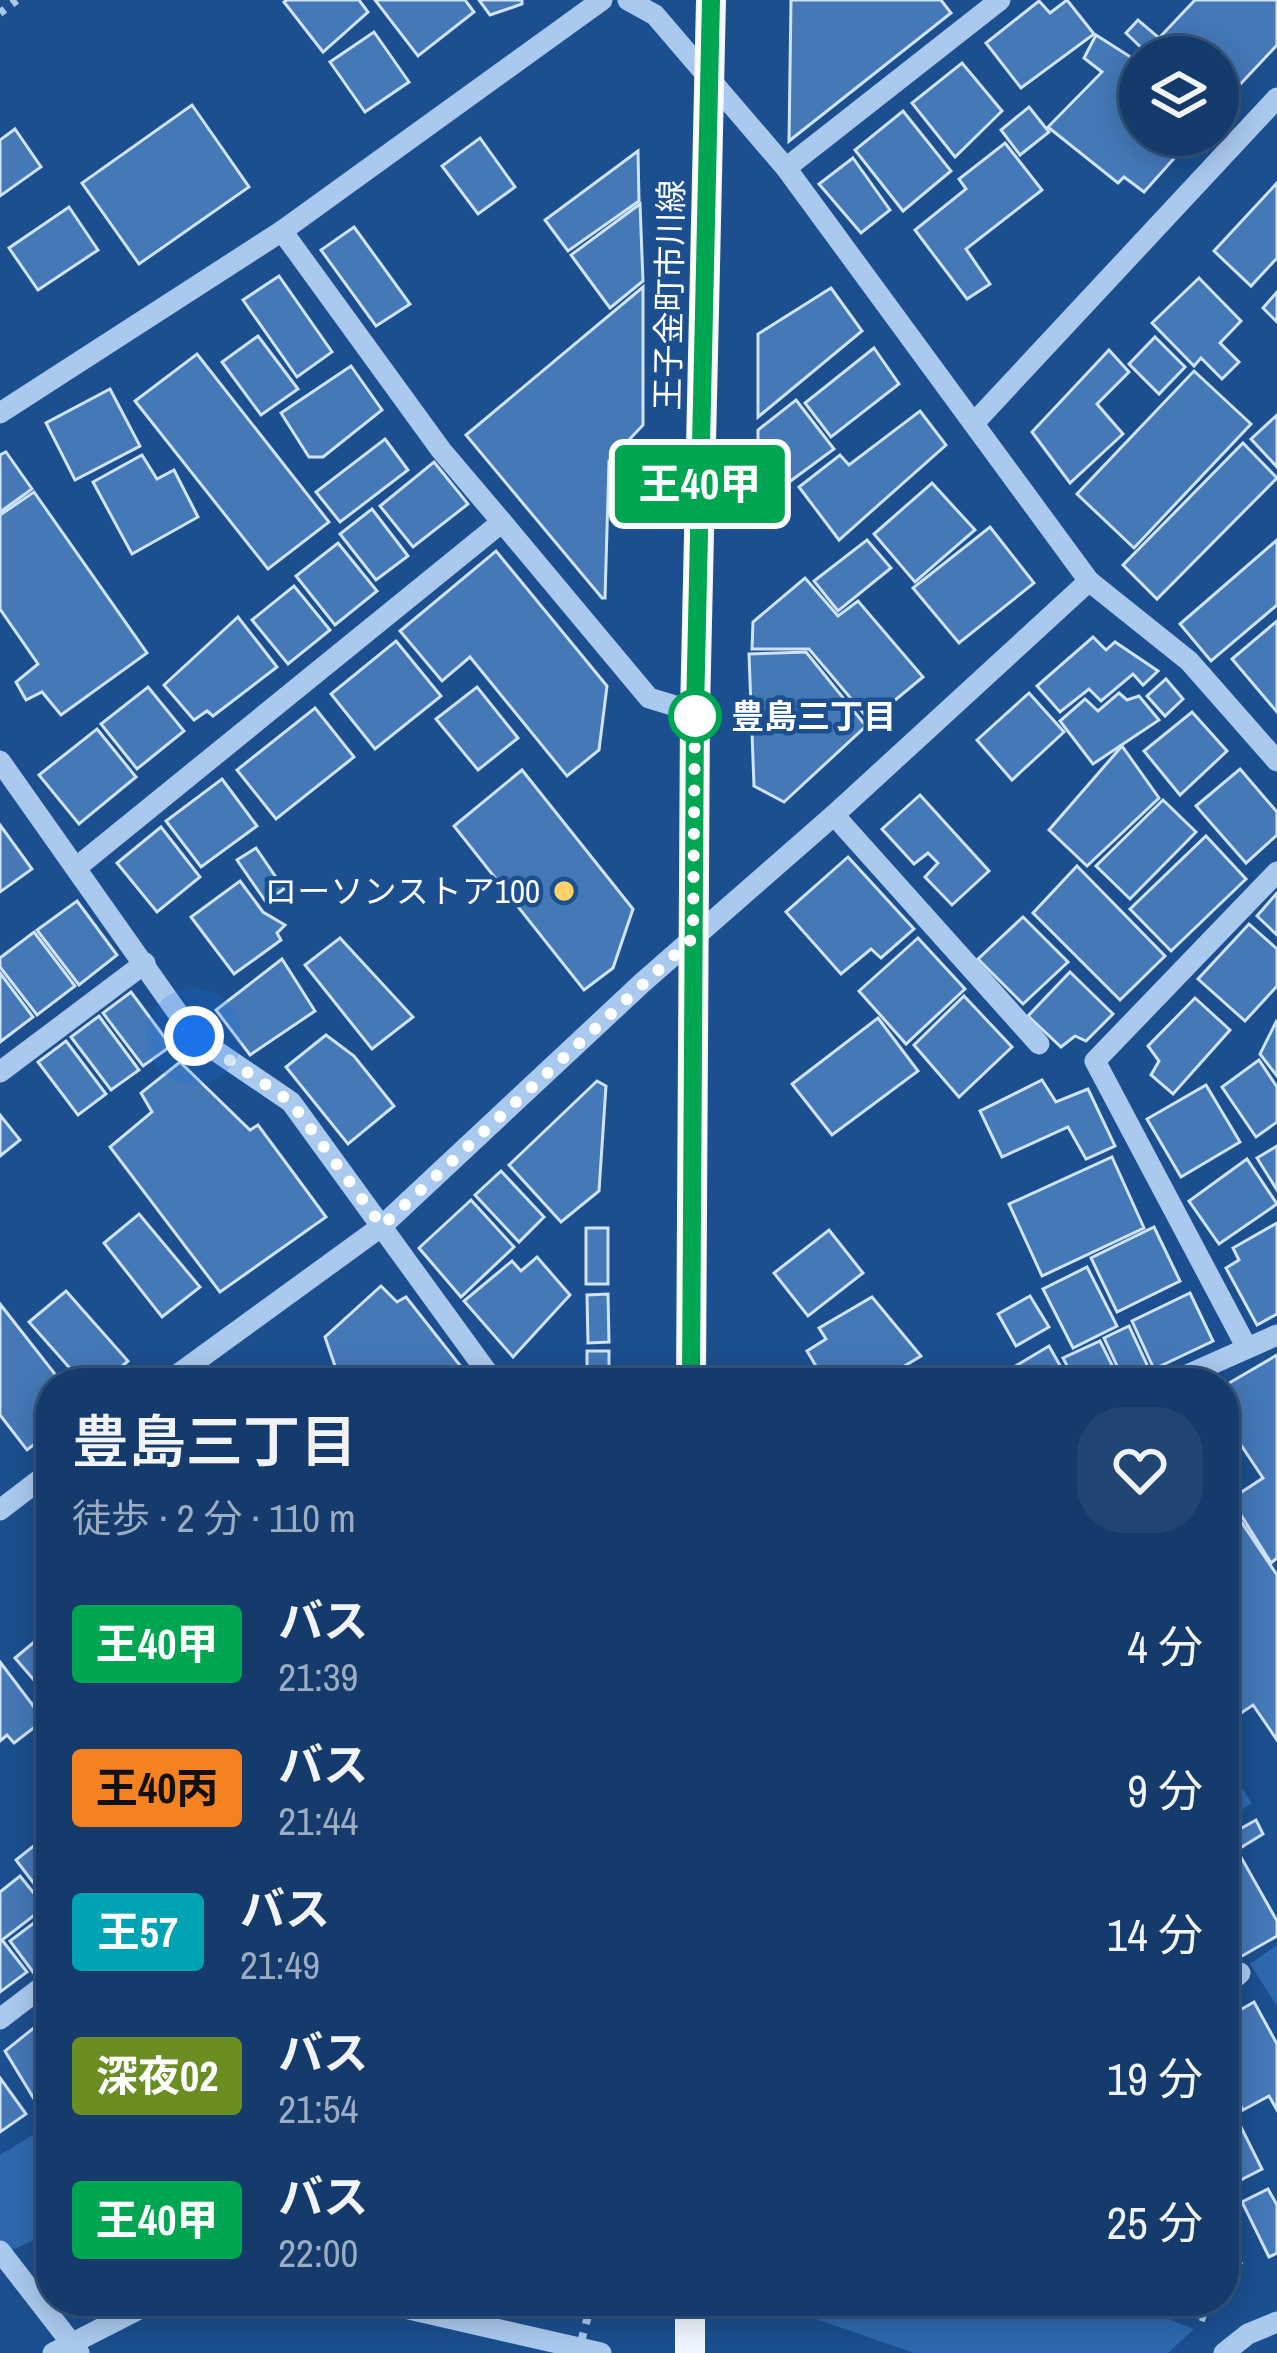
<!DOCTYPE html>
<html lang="ja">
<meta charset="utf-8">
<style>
:root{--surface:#143b6b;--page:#214673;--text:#f1f3f6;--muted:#9dadc1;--line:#33557e}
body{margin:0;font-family:"Archivo Narrow","Noto Sans JP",sans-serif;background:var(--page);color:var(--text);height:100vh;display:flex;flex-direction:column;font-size:45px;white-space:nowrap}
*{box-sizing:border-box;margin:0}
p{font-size:39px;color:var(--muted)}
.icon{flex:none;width:66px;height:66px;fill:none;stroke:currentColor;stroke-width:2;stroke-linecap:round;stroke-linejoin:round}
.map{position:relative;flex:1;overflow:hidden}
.details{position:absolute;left:36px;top:1368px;width:1203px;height:948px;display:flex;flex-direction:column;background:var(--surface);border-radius:48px;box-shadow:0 6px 30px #0003,0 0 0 3px var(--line)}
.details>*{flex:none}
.badge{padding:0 24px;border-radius:9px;font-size:42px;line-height:78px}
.controls{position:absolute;left:1119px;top:36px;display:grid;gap:24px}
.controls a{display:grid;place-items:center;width:120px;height:120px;border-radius:50%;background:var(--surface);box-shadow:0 6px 30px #0003,0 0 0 3px var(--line);font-size:60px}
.you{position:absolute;width:60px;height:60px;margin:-30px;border:9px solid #fff;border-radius:50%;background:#1a73e8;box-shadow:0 0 0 18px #1a73e833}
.map>.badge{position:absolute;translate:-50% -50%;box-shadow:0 0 0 6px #fff}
.round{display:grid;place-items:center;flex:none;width:126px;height:126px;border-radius:48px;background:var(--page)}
.headline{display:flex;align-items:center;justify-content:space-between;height:204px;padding:0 36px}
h1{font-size:57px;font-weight:600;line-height:90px}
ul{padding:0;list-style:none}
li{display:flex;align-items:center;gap:36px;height:144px;padding:0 36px}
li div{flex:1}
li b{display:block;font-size:45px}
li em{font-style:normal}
li .badge{min-width:132px;font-weight:700;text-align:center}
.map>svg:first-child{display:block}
</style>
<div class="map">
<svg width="1277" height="2353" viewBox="0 0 1277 2353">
<rect width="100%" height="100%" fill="#1b4f8f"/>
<!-- green -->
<g fill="#2e69ad">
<path d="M1224 1763 1252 1803 1224 1821Z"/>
<path d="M1277 1945V2006L1250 1964Z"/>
<path d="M51 2124V2233L0 2255V2155Z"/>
<path d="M801 2301H1122L1194 2329 1168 2353H914L813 2318Z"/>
</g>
<!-- building -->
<g fill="#4478b7" stroke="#cfe3fa" stroke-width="3">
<path d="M287 0H359L368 12 323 52 284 2Z"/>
<path d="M375 0H465L474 12 418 56Z"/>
<path d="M479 0H522V4L490 15Z"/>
<path d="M791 0H941L951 13 789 141Z"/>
<path d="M1067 0 1094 34 1021 88 986 43 1039 1 1050 13Z"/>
<path d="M1195 0H1277V45L1218 108V57H1151L1126 33 1138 20 1159 38Z"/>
<path d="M374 32 409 82 365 112 330 62Z"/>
<path d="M1096 35 1140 63V135H1195L1144 192 1124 177 1118 183 1048 127 1102 72 1084 58Z"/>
<path d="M962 63 1002 111 955 157 912 103Z"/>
<path d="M192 105 249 187 139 264 82 183Z"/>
<path d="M1029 107 1049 132 1020 155 1001 130Z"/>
<path d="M903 111 951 171 903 211 855 150Z"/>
<path d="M15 129 41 167 0 196V140Z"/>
<path d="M480 138 515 187 478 214 442 166Z"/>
<path d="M1005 143 1042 190 966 249 990 284 967 299 915 230 966 189 959 179Z"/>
<path d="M638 151 639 201 568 251 545 220Z"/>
<path d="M853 158 890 210 861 233 819 184Z"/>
<path d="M1277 183V258L1251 286 1214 251Z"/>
<path d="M640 204 643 281 610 308 571 255Z"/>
<path d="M69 207 98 250 38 290 9 248Z"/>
<path d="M354 227 410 304 376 326 321 250Z"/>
<path d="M279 276 332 352 297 377 243 300Z"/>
<path d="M1199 278 1241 321 1220 343 1239 362 1222 379 1201 358 1194 366 1152 323Z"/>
<path d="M643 287V425L609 461 605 598H602L466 435Z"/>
<path d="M831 288 862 331 758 417V334Z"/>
<path d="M1277 292V322L1263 308Z"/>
<path d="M258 336 298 389 261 415 222 362Z"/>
<path d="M1155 337 1185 367 1159 394 1129 364Z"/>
<path d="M874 348 899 384 831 437 805 403Z"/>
<path d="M1109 350 1129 372 1097 404 1123 434 1070 483 1032 432Z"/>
<path d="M197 354 329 522 268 569 135 401Z"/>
<path d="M351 366 382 410 323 457H309L281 413Z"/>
<path d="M1194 371 1251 424 1134 548 1077 494Z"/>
<path d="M110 389 140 446 75 480 46 423Z"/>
<path d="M796 400 834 449 758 505V430Z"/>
<path d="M920 411 946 445 839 540 799 487 840 455 849 465Z"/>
<path d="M1277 415V467L1251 439Z"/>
<path d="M385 439 408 470 340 522 316 492Z"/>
<path d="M1243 443 1277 478 1157 599 1123 565Z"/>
<path d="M6 452 32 489 0 512V455Z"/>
<path d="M142 455 157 479 174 470 198 517 132 554 93 482Z"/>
<path d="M434 462 468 504 413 547 380 506Z"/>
<path d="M932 483 975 530 915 582 874 534Z"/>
<path d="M34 492 147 653 61 715 42 692 26 700 16 682 38 664 0 609V515Z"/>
<path d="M372 509 408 556 376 580 340 534Z"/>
<path d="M990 527 1034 583 959 643 913 588Z"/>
<path d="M867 540 891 568 838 611 814 581Z"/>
<path d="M1277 540V605L1211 661 1180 624Z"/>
<path d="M338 543 377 591 335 625 296 576Z"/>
<path d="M496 551 607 686 599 750 567 776 470 657 442 681 400 631Z"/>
<path d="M805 578 838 616 858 601 923 677 870 721 809 649H752L753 622Z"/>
<path d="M294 586 330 630 288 664 252 620Z"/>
<path d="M238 617 277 667 213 716 207 711 194 720 164 685Z"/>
<path d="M1277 621V712L1232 659Z"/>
<path d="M1093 637 1106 650 1115 642 1158 671 1143 685 1133 674 1101 701 1089 689 1060 712 1037 686Z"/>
<path d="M396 641 441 696 375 749 331 694Z"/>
<path d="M806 652 866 726 784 802 754 786 749 654Z"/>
<path d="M1166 679 1183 699 1165 716 1147 696Z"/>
<path d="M148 687 184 731 137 769 101 724Z"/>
<path d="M477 687 518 738 478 770 436 719Z"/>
<path d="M1029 693 1064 732 1012 780 977 740Z"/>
<path d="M1119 693 1127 700 1139 696 1159 720 1093 764 1060 721 1085 699 1098 711Z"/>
<path d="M315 708 354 757 276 819 237 770Z"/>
<path d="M1192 712 1227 751 1180 795 1144 751Z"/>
<path d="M97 729 136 777 79 824 39 775Z"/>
<path d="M1122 746 1159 798 1087 866 1049 830Z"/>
<path d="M1240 769 1277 812V835L1246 863 1196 806Z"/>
<path d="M522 770 633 909 613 968 584 990 454 826Z"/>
<path d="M222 779 257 826 201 867 166 821Z"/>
<path d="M920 795 989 871 952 905 925 877 938 863 928 853 914 864 882 829Z"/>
<path d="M1163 800 1196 832 1130 899 1096 866Z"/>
<path d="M0 825 32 869 0 892Z"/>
<path d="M161 827 200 877 157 912 117 863Z"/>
<path d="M1206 836 1246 879 1171 951 1130 909Z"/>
<path d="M256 848 284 889 266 902 237 860Z"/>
<path d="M848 857 914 929 881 958 871 949 841 974 786 912Z"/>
<path d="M1077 866 1165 956 1120 1000 1033 913Z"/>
<path d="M240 881 263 912 285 925 277 933 281 940 234 974 191 917Z"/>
<path d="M1277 893V935L1257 916Z"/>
<path d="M77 901 117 955 79 985 37 930Z"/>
<path d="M1023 917 1068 962 1023 1004 978 959Z"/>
<path d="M1249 924 1277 949V986L1245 1021 1198 979Z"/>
<path d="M34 932 75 986 37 1015 0 967V958Z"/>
<path d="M340 938 413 1017 372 1049 305 965Z"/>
<path d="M918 938 965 989 906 1044 859 991Z"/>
<path d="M282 959 315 1011 250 1055 216 1010Z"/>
<path d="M1070 972 1113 1014 1086 1041 1075 1036 1061 1047 1028 1016Z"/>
<path d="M0 973 33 1017 0 1042Z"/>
<path d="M131 992 171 1046 143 1066 103 1013Z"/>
<path d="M964 996 1012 1047 959 1097 914 1045Z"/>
<path d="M1195 998 1230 1030 1173 1094 1151 1075 1159 1061 1148 1046Z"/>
<path d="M99 1016 139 1070 111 1090 71 1037Z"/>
<path d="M878 1018 918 1071 832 1135 792 1084Z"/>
<path d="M1277 1020V1076L1260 1054Z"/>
<path d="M326 1035 354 1056 394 1106 348 1144 286 1067Z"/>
<path d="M66 1041 106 1094 78 1115 38 1062Z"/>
<path d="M1259 1060 1277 1087V1122L1256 1137 1222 1087Z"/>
<path d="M180 1062 250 1130 258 1125 326 1217 220 1292 110 1147 152 1112 141 1093Z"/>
<path d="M1042 1080 1056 1102 1088 1089 1115 1146 1086 1159 1068 1127 1002 1157 980 1111Z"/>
<path d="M597 1081 606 1086 599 1191 561 1222 509 1165Z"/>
<path d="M1206 1085 1240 1142 1181 1177 1147 1119Z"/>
<path d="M0 1115 20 1140 0 1156Z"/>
<path d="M1277 1146V1190L1257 1158Z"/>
<path d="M1112 1157 1144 1228 1042 1276 1009 1204Z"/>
<path d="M1247 1159 1277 1204 1219 1244 1189 1201Z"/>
<path d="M501 1171 544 1217 519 1242 475 1195Z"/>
<path d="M471 1200 514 1247 461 1297 419 1248Z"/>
<path d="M139 1214 200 1287 162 1317 104 1243Z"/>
<path d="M1277 1223V1314L1257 1325 1226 1268 1239 1260 1233 1248Z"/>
<path d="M1154 1227 1180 1281 1117 1312 1091 1258Z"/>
<rect x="586" y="1228" width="22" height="56"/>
<path d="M829 1230 863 1273 808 1316 774 1273Z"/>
<path d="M537 1257 570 1295 513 1357 464 1301 512 1261 521 1271Z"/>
<path d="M1087 1267 1117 1326 1073 1348 1043 1289Z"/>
<path d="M381 1286 397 1302 406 1297 470 1378 464 1383H317L336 1369 325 1337Z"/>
<path d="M66 1291 128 1361 103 1383H83L29 1322Z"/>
<path d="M1190 1293 1213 1341 1154 1369 1132 1321Z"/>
<path d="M608 1294 609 1342 588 1343 587 1295Z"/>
<path d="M1030 1296 1049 1327 1016 1346 998 1314Z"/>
<path d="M872 1297 921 1356 876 1383H826L807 1351 826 1339 819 1328Z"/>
<path d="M0 1304 62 1383H51V1431L27 1450 0 1415Z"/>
<path d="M1129 1326 1149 1369 1124 1381 1104 1338Z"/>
<path d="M1100 1341 1121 1383H1076L1063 1358Z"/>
<path d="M1049 1346 1070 1383H987Z"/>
<rect x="587" y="1351" width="22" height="32"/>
<path d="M1277 1355V1558L1271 1563 1231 1499 1263 1478 1231 1430 1224 1409V1386Z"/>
<path d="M556 1372 565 1383H540Z"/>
<path d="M1224 1496 1277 1575V1740L1253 1705 1238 1715 1224 1700Z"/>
<path d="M51 1628V1700L15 1658Z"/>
<path d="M0 1662 44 1720 14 1743 7 1735 0 1741Z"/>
<path d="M1256 1820 1263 1834 1237 1850 1277 1921V1936L1235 1960 1224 1941V1838Z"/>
<path d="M46 1836 51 1842V1906L16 1860Z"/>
<path d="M20 1876 45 1907 2 1940 27 1972 0 1992V1892Z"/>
<path d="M47 1913 51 1919V1958L33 1972 10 1941Z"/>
<path d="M1254 2002 1277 2044V2110L1269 2096 1243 2110 1224 2076V2019Z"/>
<path d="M45 2019 51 2027V2105L42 2112 5 2051Z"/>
<path d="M0 2078 26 2114 0 2132Z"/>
<path d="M1236 2117 1262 2169 1225 2188 1224 2123Z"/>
<path d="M1268 2189 1277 2205V2253L1269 2257 1242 2202Z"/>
<path d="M1224 2229 1241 2263 1224 2272Z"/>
</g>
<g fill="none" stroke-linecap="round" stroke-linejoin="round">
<!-- path -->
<g stroke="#a9c9ee" stroke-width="8" stroke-dasharray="6 9" stroke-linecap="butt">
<path d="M0 13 17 0"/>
<path d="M1158 2301 1207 2319"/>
</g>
<!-- minor -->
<g stroke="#a9c9ee" stroke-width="21">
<path d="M786 168 1000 0"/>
<path d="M282 231 441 450 502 522"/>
<path d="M0 413 282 231 602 0"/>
<path d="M974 423 1277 98"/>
<path d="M1089 581 1189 661 1277 761"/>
<path d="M0 761 194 1036 291 1102 495 1383"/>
<path d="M834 815 1039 1044"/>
<path d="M77 867 502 522 649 698 695 712"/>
<path d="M0 1072 145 963"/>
<path d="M1247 1348 1095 1061 1277 872"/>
<path d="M166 1383 382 1226 642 983 834 815 1089 581 786 168 655 15 628 0"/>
<path d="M1169 1383 1277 1335"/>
<path d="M0 1510 51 1471"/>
<path d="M1224 1987 1240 1973"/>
<path d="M0 2019 51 1980"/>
<path d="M0 2251 79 2353"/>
<path d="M374 2301 601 2353"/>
<path d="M53 2353 155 2301"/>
<path d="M1224 2353 1248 2334 1277 2322"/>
</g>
<!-- major -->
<g stroke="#f0f6ff" stroke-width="30">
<path d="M691 1383 695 712 711 0"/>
<path d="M690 2353V2301"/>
</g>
<!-- path-bridge -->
<path stroke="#a9c9ee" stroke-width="8" stroke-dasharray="6 9" stroke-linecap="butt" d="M578 2353 592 2301"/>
</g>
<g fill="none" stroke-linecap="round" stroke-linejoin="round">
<defs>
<path id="line" d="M691 1383 695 712 711 0"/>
</defs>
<!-- line casing -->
<use href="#line" stroke="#fff" stroke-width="27"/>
<!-- line -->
<use href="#line" stroke="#00a651" stroke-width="18"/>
<!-- walk -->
<path stroke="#fff" stroke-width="12" stroke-dasharray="0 21.6" d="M194 1036 291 1102 382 1226 693 938 695 712V716"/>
</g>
<!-- markers -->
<circle fill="#fff" stroke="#00a651" stroke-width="6" cx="695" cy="716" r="24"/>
<circle fill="#ffd166" stroke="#1b4f8f" stroke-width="4.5" cx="564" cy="891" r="12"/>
<g text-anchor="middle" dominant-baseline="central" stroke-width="9" stroke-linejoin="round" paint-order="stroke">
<!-- street labels -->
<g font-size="33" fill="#fff" stroke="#1b4f8f">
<text transform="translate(669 295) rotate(-89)">王子金町市川線</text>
</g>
<!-- stop labels -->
<g font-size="33" font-weight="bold" fill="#fff" stroke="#1b4f8f" text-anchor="start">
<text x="731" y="716">豊島三丁目</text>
</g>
<!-- poi labels -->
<g font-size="33" fill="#fff" stroke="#1b4f8f" text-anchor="end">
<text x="540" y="891">ローソンストア100</text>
</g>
</g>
</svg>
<div class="controls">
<a><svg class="icon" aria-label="layers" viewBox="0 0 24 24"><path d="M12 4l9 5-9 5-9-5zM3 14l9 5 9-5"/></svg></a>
</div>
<div class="you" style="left:194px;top:1036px"></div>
<b class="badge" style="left:700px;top:484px;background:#00a651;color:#fff">王40甲</b>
<section class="details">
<div class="headline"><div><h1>豊島三丁目</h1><p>徒歩 · 2 分 · 110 m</p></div><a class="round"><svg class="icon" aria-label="heart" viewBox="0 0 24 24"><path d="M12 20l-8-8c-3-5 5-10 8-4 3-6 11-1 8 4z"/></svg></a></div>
<ul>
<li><span class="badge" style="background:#00a651;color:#fff">王40甲</span><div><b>バス</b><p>21:39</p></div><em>4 分</em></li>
<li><span class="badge" style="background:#f58220;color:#111">王40丙</span><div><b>バス</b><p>21:44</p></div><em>9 分</em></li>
<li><span class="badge" style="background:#00a3b4;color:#fff">王57</span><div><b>バス</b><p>21:49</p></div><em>14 分</em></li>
<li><span class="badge" style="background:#6b8e23;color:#fff">深夜02</span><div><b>バス</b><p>21:54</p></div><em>19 分</em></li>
<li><span class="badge" style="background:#00a651;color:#fff">王40甲</span><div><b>バス</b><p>22:00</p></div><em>25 分</em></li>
</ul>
</section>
</div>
